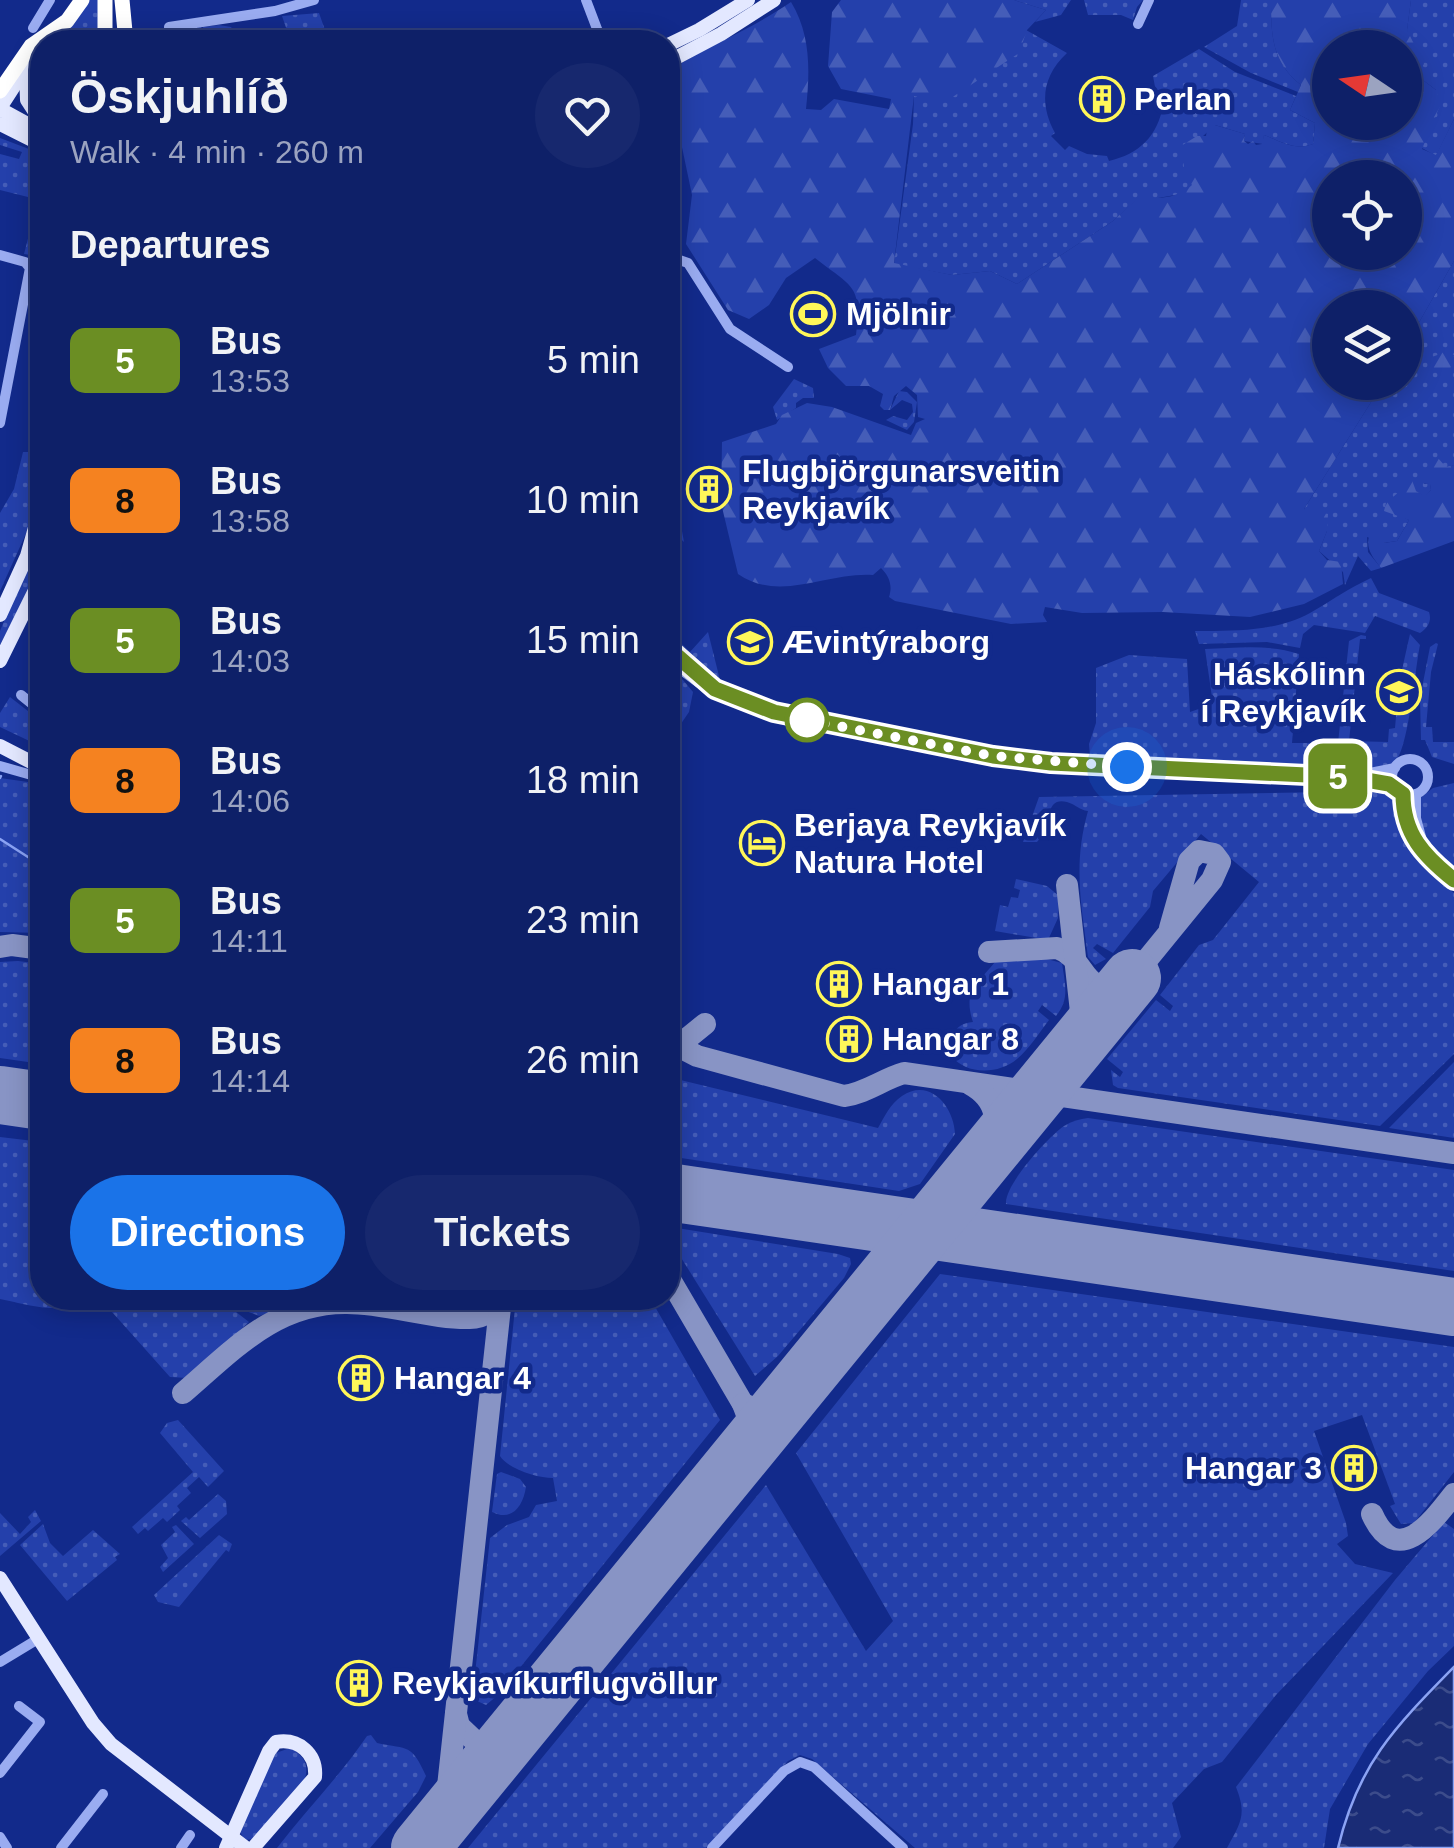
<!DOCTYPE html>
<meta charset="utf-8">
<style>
:root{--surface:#0e2068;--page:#17286e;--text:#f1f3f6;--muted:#9ba3c0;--line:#2e3e7c;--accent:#1a73e8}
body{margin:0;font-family:Helvetica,sans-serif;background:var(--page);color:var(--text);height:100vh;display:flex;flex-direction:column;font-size:38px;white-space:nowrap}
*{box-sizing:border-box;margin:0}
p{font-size:32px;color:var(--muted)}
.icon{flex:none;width:55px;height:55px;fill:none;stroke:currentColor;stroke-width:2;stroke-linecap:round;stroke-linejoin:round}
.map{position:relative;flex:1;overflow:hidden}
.details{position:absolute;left:30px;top:30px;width:650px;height:1280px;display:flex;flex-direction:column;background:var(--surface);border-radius:40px;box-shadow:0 5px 25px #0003,0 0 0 2px var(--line)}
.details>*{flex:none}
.badge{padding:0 20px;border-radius:15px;font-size:35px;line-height:65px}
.needle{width:65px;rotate:283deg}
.controls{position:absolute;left:1312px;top:30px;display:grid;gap:20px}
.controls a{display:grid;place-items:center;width:110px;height:110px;border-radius:50%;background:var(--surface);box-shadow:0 5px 25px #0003,0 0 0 2px var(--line);font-size:50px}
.you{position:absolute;width:50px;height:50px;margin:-25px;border:8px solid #fff;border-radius:50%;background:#1a73e8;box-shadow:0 0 0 15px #1a73e833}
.map>.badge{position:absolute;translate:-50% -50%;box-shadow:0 0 0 5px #fff}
h2{padding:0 40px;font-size:38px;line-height:90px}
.round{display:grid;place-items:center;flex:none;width:105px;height:105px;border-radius:52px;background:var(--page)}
.head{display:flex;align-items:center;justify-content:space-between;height:170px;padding:0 40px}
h1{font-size:48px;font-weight:700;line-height:75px}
.button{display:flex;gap:20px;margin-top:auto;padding:20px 40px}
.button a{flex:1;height:115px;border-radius:60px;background:var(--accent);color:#fff;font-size:40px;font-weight:700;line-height:115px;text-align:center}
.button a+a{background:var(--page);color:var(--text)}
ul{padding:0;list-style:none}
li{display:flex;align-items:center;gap:30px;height:140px;padding:0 40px}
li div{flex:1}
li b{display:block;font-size:38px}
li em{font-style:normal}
li .badge{min-width:110px;font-weight:700;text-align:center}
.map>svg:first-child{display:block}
</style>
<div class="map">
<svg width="1454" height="1848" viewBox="0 0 1454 1848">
<defs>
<pattern id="grass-dots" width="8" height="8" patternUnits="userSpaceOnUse" patternTransform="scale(2.5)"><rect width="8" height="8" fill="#2440ab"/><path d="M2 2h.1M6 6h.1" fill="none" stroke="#455db8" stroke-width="1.8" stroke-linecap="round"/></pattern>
<pattern id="forest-firs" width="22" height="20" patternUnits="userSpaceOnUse" patternTransform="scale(2.5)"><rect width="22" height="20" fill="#2440ab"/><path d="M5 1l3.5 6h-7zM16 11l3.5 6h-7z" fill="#455db8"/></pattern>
<pattern id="water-ripples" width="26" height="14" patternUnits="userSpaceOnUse" patternTransform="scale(2.5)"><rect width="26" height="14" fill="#1a2c76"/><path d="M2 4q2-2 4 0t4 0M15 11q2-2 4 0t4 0" fill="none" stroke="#3c4c8b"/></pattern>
</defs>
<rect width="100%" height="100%" fill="#122a8b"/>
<!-- grass -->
<g fill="url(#grass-dots)">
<path d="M87 0H101L100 42H42Z"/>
<path d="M1014 0H1071L1061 15 1035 22 1046 10Z"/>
<path d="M1084 0H1143L1137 7 1133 20 1121 15H1088Z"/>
<path d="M1241 0H1271C1271 36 1272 62 1301 85L1298 92 1251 73 1204 47 1237 26Z"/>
<path d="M1411 0H1454V119L1436 156 1422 148 1436 90 1415 74 1407 30Z"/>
<path d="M319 13 325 30 334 28 339 42H291L282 16Z"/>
<path d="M201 27V42H133L132 36Z"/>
<path d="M1026 30 1067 53C1042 76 1039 104 1055 133L1051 136 1065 150 1069 146 1087 154 1107 156 1109 161C1139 154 1158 136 1163 105L1158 103 1153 76 1199 49 1235 72 1296 96 1290 110 1315 123 1313 144C1296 151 1280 141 1264 135L1263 144 1244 141 1245 134 1215 125 1202 137 1193 185 1181 194 1152 199 1140 197 1113 221 1017 284 990 271 952 275 894 264 913 124 914 95Z"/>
<path d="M0 138 42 154V281L38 280V263L31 255 24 254 36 208 30 206 32 198 0 190V154L19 159 22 152 0 145Z"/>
<path d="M1454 261V465L1428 475 1424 484 1430 483 1431 490 1425 497 1416 491 1401 516 1409 520 1397 541 1383 543 1367 537 1368 552 1381 568 1371 571 1358 556 1345 585 1343 572 1319 551 1327 531 1304 509 1383 383 1405 382V347Z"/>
<path d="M794 379 813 388 814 398H803L796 403V408L777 420 773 407Z"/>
<path d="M42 384V466L28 529 0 591V513L14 489 23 452H28Z"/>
<path d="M899 391 907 392 917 402 914 422 907 430 886 420 893 416 907 420 913 412 912 404 902 400 890 410Z"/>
<path d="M672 476V477L684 542 668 527V477Z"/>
<path d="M42 528C42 571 19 608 0 645V631Z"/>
<path d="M1371 578 1379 593 1429 612C1432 621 1428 628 1420 633L1375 616 1365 633 1314 625 1303 634 1300 648 1267 642 1199 644 1195 631C1233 631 1275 632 1310 613 1331 601 1349 588 1371 578Z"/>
<path d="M668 631 690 652 708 632 721 684 668 641Z"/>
<path d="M1410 634 1420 645C1415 668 1409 748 1395 762 1384 772 1362 772 1349 772L1032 756 1090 757 1089 744 1096 723V668L1129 655 1187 659 1190 712 1213 704 1205 649C1237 648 1269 644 1299 654L1292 743H1338L1349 641 1361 635 1366 636V639H1360L1349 741 1388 742 1389 729 1395 728 1399 683Z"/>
<path d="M1436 643 1438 644 1431 672 1426 727H1432L1433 742H1454V764L1432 757 1425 740H1421L1420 698 1430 647Z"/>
<path d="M668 669 683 680 693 692 689 712 676 731 668 730Z"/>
<path d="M10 697 42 722V747L0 727V713Z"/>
<path d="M0 778 42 784V933L0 932Z"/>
<path d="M1454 783V875C1429 852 1420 832 1420 798L1433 788Z"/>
<path d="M1379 791 1392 799C1404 848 1414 864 1454 893V1054L1380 1126 1118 1088 1113 1085 1111 1070 1120 1077 1123 1072 1107 1059 1156 1000 1170 1011 1173 1006 1160 995 1199 945 1213 940 1259 882 1201 834 1153 891 1150 907 1113 953 1097 944 1093 948 1106 959 1095 965 1088 957C1081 903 1073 864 1088 811 1079 810 1077 805 1067 802 1047 797 1050 818 1046 829 1044 834 1040 838 1037 842H1023L1039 797Z"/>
<path d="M1016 879 1047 886 1059 896 1058 918 1048 940 995 931 1000 905 1008 907 1011 897 1018 898 1020 890 1014 888Z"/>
<path d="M1035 956 1062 963C1065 984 1070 999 1056 1016L1042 1005 1038 1011 1049 1020C1039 1033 1029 1049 1017 1059 998 1075 965 1075 951 1055 952 1037 952 1024 973 1022 963 992 976 985 995 962Z"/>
<path d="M18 961 42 964V1064L0 1058V962Z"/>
<path d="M1454 1062V1138L1389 1128Z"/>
<path d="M668 1077 878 1128C885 1116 890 1104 902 1096 930 1077 954 1107 955 1134L920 1184 899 1191 668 1156Z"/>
<path d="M1088 1118 1454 1170V1271L1006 1204C1004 1185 1048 1137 1064 1126 1072 1121 1080 1119 1088 1118Z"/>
<path d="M0 1137 42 1142V1298H218L249 1322 188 1378 170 1377 112 1312C90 1299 72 1309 49 1308 32 1307 16 1302 0 1299Z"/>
<path d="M677 1228 838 1254 850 1258 851 1264 844 1278 778 1356 755 1376 670 1240Z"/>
<path d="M940 1274 1454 1347V1472L1414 1523 1401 1524 1390 1506 1395 1504 1362 1415 1314 1431 1346 1523 1348 1536 1337 1544 1355 1564 1393 1573 1276 1695 1222 1762 1204 1769 1172 1803 1181 1837 1173 1848H915L812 1759 800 1755 788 1761 706 1848H468L766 1485 866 1651 893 1621 796 1453Z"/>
<path d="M235 1298H315L259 1316 246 1311Z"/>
<path d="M516 1298H650L720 1420 498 1695 486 1705 477 1701 473 1692 490 1538 507 1525 529 1517 536 1505 557 1501 553 1478C538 1478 508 1469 500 1456Z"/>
<path d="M178 1420 224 1471 208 1487 199 1477 187 1488 191 1493 177 1506 180 1510 167 1522 163 1518 148 1531 145 1528 138 1534 132 1527 193 1472 160 1433 167 1423Z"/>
<path d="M501 1472 520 1479 526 1487C523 1506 512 1522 492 1512L497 1474Z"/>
<path d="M218 1494 226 1501 227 1514 200 1538 181 1521 186 1517 189 1520Z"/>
<path d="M35 1510 41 1521 0 1556V1513L20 1534 31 1522 28 1517Z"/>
<path d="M1444 1522 1454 1529V1646L1428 1671 1368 1744 1330 1809 1324 1848H1227C1241 1822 1247 1815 1236 1787L1395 1580Z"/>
<path d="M43 1524 50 1543 63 1556 93 1530 120 1554 115 1557 117 1560 67 1601 20 1545Z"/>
<path d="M176 1525 194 1544 163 1572 160 1567 168 1558 161 1545 175 1532 172 1527Z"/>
<path d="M219 1535 232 1544 229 1552 226 1550 179 1607 158 1602 154 1595Z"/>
<path d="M371 1735 377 1743C409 1750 411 1743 426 1776L418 1792 370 1848H277C306 1810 340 1776 367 1736Z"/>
<path d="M290 1748C335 1771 275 1817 255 1839L245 1840 240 1832 273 1754Z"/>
</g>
<!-- forest -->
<g fill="url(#forest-firs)" fill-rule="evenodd">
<path d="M841 0H1014L1046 10 1027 30 1019 53 945 102 914 96 894 263 952 275 990 271 1017 284 1113 221 1140 196C1159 200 1178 198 1192 185L1185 174 1181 146 1197 136H1206L1208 123 1245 134 1244 141 1248 144 1253 141 1256 145 1262 144 1264 135C1280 141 1295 151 1313 144L1315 123 1290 110 1301 85C1272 62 1271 36 1271 0H1411L1407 30 1424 64 1415 74 1436 90 1441 103 1422 149 1436 155 1454 119V261L1405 347V308H1330V382L1383 383 1304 509 1328 514 1327 531 1319 551 1327 560 1341 562 1343 584 1304 604 1250 617 1163 612 1082 613 1045 607 1043 615 1047 622 1011 624 895 601 889 597C893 585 889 576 881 568L873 575C826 572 780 603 738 574L721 503 722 442 776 424 782 415 807 403 832 407 911 435 916 423 925 419 918 417 917 395 906 386 894 396 890 410H884L880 406 883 394 869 386H846L828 368 819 349 856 335C862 284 853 288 815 258L786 278 769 305 749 319 728 310 686 244 692 195 678 128 668 109V71C708 46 752 29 791 2 811 35 810 71 806 109L821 110 834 99 889 109 891 99 841 89 828 66 832 12ZM1330 48H1405V122H1330ZM1330 178H1405V252H1330Z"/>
<path d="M219 25 231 27 240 42H220L203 37V27Z"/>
<path d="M1440 344 1447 353 1454 355 1448 377 1442 379 1430 366 1432 357 1440 354 1438 346Z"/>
<path d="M1437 457 1446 467 1454 465V541L1381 568C1368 552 1363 543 1375 524L1383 525 1384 543 1397 541 1409 520 1384 511 1386 503 1400 491 1402 480 1410 475 1416 491 1425 496 1431 490 1430 484 1419 483 1418 478 1427 475 1432 462Z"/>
</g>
<!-- water -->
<path fill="url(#water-ripples)" stroke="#8ba3f4" stroke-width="2.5" d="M1454 1667V1848H1338C1358 1764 1395 1727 1454 1667Z"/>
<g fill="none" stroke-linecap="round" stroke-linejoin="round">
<!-- stream -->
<g stroke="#8ba3f4" stroke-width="2.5">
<path d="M0 778 1 776"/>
<path d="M0 839 42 866"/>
</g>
<!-- taxiway -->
<g stroke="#8894c5" stroke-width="22">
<path d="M0 947 12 945 42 949"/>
<path d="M989 952 1057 948C1091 960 1080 1005 1132 978L1212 880 1220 862 1214 854 1199 851 1189 861 1170 928"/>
<path d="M668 1041 697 1056 844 1096C866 1093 883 1079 904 1073L1454 1153"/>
<path d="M668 1054 705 1024"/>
<path d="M970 1084C999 1100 1000 1125 988 1153"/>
<path d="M1021 1089C1054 1083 1077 1052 1082 1021L1067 885"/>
<path d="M668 1276 743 1404 752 1428 749 1446"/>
<path d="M183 1393C233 1350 276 1302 347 1303 388 1303 431 1319 470 1318 484 1318 494 1310 500 1298"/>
<path d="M743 1404 759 1410 780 1408"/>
<path d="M1372 1514C1397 1570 1433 1521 1454 1494"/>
<path d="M456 1714 459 1726 477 1743 502 1740 522 1723"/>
<path d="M434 1831 446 1805 501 1298"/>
</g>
<!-- runway -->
<g stroke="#8894c5" stroke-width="58">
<path d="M0 1095 42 1101"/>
<path d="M668 1192 1454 1307"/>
<path d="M420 1848 1132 978"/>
</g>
<!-- minor -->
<g stroke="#9aacf1" stroke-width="10">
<path d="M586 0 602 42"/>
<path d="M1138 24 1149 0"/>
<path d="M169 27 275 11 314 0"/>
<path d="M33 28 50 0"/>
<path d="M0 255 25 262 30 268 0 423"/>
<path d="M668 256 688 263 730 329 788 367"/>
<path d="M668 648 711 687"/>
<path d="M668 660 699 683 774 712 993 756 1051 763 1349 777 1389 784 1397 789"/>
<path d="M21 695 42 712"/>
<circle cx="1410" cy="777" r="18"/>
<path d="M0 766 42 778"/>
<path d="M1360 775 1395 768"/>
<path d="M1403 794C1404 834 1424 856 1454 880"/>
<path d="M1416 794V818L1424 848"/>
<path d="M0 1662 38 1639"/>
<path d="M0 1773 40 1722 19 1706"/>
<path d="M0 1837 7 1848"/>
<path d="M61 1848 103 1794"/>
<path d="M181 1848 190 1835"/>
<path d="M712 1848 784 1771 800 1762 814 1767 903 1848"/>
</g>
<!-- major -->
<g stroke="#e3e8ff" stroke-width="14">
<path d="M668 45 699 30 748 0"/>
<path d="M668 62 721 34 774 0"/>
<path d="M26 73 27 100 42 123"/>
<path d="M0 108 29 63 42 52"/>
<path d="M0 109 42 132"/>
<path d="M0 124 42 145"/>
<path d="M0 615 27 556 42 503"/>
<path d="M0 661 42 576"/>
<path d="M0 746 37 765"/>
<path d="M0 1578 93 1723 111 1744 246 1848"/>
<path d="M226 1848 269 1751 276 1742C299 1738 317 1754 315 1777L253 1848"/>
</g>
<!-- highway -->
<g stroke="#fff" stroke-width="15">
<path d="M122 0 126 42"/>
<path d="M105 42V0"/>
<path d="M0 91 31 46 67 21 82 0"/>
</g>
</g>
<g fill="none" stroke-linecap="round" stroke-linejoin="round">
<defs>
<path id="line" d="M668 648 715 689 774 712 993 756 1051 763 1349 777 1389 784 1403 794C1403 834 1424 856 1454 880"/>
</defs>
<!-- line casing -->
<use href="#line" stroke="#fff" stroke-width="22"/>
<!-- line -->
<use href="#line" stroke="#6b8e23" stroke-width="15"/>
<!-- walk -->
<path stroke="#fff" stroke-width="10" stroke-dasharray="0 18" d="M807 720 993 756 1127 767"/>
</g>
<!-- icons -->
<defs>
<symbol id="building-ring" viewBox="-11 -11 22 22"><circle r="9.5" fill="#122a8b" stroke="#fff759" stroke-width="1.5"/><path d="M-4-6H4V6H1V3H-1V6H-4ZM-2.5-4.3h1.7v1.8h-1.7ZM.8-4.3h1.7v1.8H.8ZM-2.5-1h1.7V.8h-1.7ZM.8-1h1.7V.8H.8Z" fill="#fff759"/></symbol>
<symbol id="stadium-ring" viewBox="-11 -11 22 22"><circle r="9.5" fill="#122a8b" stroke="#fff759" stroke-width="1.5"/><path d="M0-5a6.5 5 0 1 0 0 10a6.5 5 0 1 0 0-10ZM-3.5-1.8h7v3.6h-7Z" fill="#fff759"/></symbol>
<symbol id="school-ring" viewBox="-11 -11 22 22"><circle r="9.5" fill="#122a8b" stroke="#fff759" stroke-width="1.5"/><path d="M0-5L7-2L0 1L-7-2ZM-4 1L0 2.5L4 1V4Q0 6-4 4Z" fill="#fff759"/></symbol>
<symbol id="university-ring" viewBox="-11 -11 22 22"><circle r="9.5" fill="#122a8b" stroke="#fff759" stroke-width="1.5"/><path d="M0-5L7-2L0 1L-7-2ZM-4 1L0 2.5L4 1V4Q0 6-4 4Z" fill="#fff759"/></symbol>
<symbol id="hotel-ring" viewBox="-11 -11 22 22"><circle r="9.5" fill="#122a8b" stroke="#fff759" stroke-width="1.5"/><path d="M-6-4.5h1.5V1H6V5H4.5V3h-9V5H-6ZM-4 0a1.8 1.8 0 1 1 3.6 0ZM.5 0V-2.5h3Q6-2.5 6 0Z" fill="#fff759"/></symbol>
</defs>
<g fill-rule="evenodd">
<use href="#building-ring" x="1077" y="74" width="50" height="50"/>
<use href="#stadium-ring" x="788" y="289" width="50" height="50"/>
<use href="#building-ring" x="684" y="464" width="50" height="50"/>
<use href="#school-ring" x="725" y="617" width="50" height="50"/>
<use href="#university-ring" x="1374" y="667" width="50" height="50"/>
<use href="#hotel-ring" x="737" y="818" width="50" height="50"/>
<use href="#building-ring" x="814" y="959" width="50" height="50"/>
<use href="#building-ring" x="824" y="1014" width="50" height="50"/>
<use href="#building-ring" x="336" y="1353" width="50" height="50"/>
<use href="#building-ring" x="1329" y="1443" width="50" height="50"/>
<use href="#building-ring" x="334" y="1658" width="50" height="50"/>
</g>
<!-- markers -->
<circle fill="#fff" stroke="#6b8e23" stroke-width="5" cx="807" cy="720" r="20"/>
<g text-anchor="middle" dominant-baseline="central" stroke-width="9" stroke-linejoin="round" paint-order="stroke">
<!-- poi labels -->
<g font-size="32" font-weight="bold" fill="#fff" stroke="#122a8b" text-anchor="start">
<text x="1134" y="99">Perlan</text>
<text x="846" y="314">Mjölnir</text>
<text x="742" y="471">Flugbjörgunarsveitin<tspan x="742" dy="37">Reykjavík</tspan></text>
<text x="782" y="642">Ævintýraborg</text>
<text x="1366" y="674" text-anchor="end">Háskólinn<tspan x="1366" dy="37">í Reykjavík</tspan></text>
<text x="794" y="825">Berjaya Reykjavík<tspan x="794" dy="37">Natura Hotel</tspan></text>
<text x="872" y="984">Hangar 1</text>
<text x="882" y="1039">Hangar 8</text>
<text x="394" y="1378">Hangar 4</text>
<text x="1322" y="1468" text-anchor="end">Hangar 3</text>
<text x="392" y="1683">Reykjavíkurflugvöllur</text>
</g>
</g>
</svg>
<div class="controls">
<a><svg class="needle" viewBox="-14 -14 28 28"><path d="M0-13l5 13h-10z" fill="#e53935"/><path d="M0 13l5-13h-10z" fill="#9ba3c0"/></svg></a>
<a><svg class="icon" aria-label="locate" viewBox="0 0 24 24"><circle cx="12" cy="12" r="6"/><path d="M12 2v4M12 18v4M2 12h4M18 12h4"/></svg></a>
<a><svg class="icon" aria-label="layers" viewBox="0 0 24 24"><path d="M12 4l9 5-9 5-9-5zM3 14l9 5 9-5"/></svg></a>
</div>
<div class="you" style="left:1127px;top:767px"></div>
<b class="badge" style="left:1338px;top:776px;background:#6b8e23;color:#fff">5</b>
<section class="details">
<div class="head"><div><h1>Öskjuhlíð</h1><p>Walk · 4 min · 260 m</p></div><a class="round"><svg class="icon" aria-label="heart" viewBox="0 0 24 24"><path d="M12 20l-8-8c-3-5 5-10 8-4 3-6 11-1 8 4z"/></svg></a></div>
<h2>Departures</h2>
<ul>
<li><span class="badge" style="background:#6b8e23;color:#fff">5</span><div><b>Bus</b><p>13:53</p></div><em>5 min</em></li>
<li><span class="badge" style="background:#f58220;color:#111">8</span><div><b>Bus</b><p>13:58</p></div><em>10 min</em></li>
<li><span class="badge" style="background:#6b8e23;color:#fff">5</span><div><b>Bus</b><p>14:03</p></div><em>15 min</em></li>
<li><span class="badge" style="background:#f58220;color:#111">8</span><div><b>Bus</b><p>14:06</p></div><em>18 min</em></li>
<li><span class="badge" style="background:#6b8e23;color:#fff">5</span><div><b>Bus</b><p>14:11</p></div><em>23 min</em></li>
<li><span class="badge" style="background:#f58220;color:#111">8</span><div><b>Bus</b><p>14:14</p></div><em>26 min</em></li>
</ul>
<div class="button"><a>Directions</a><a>Tickets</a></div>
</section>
</div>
